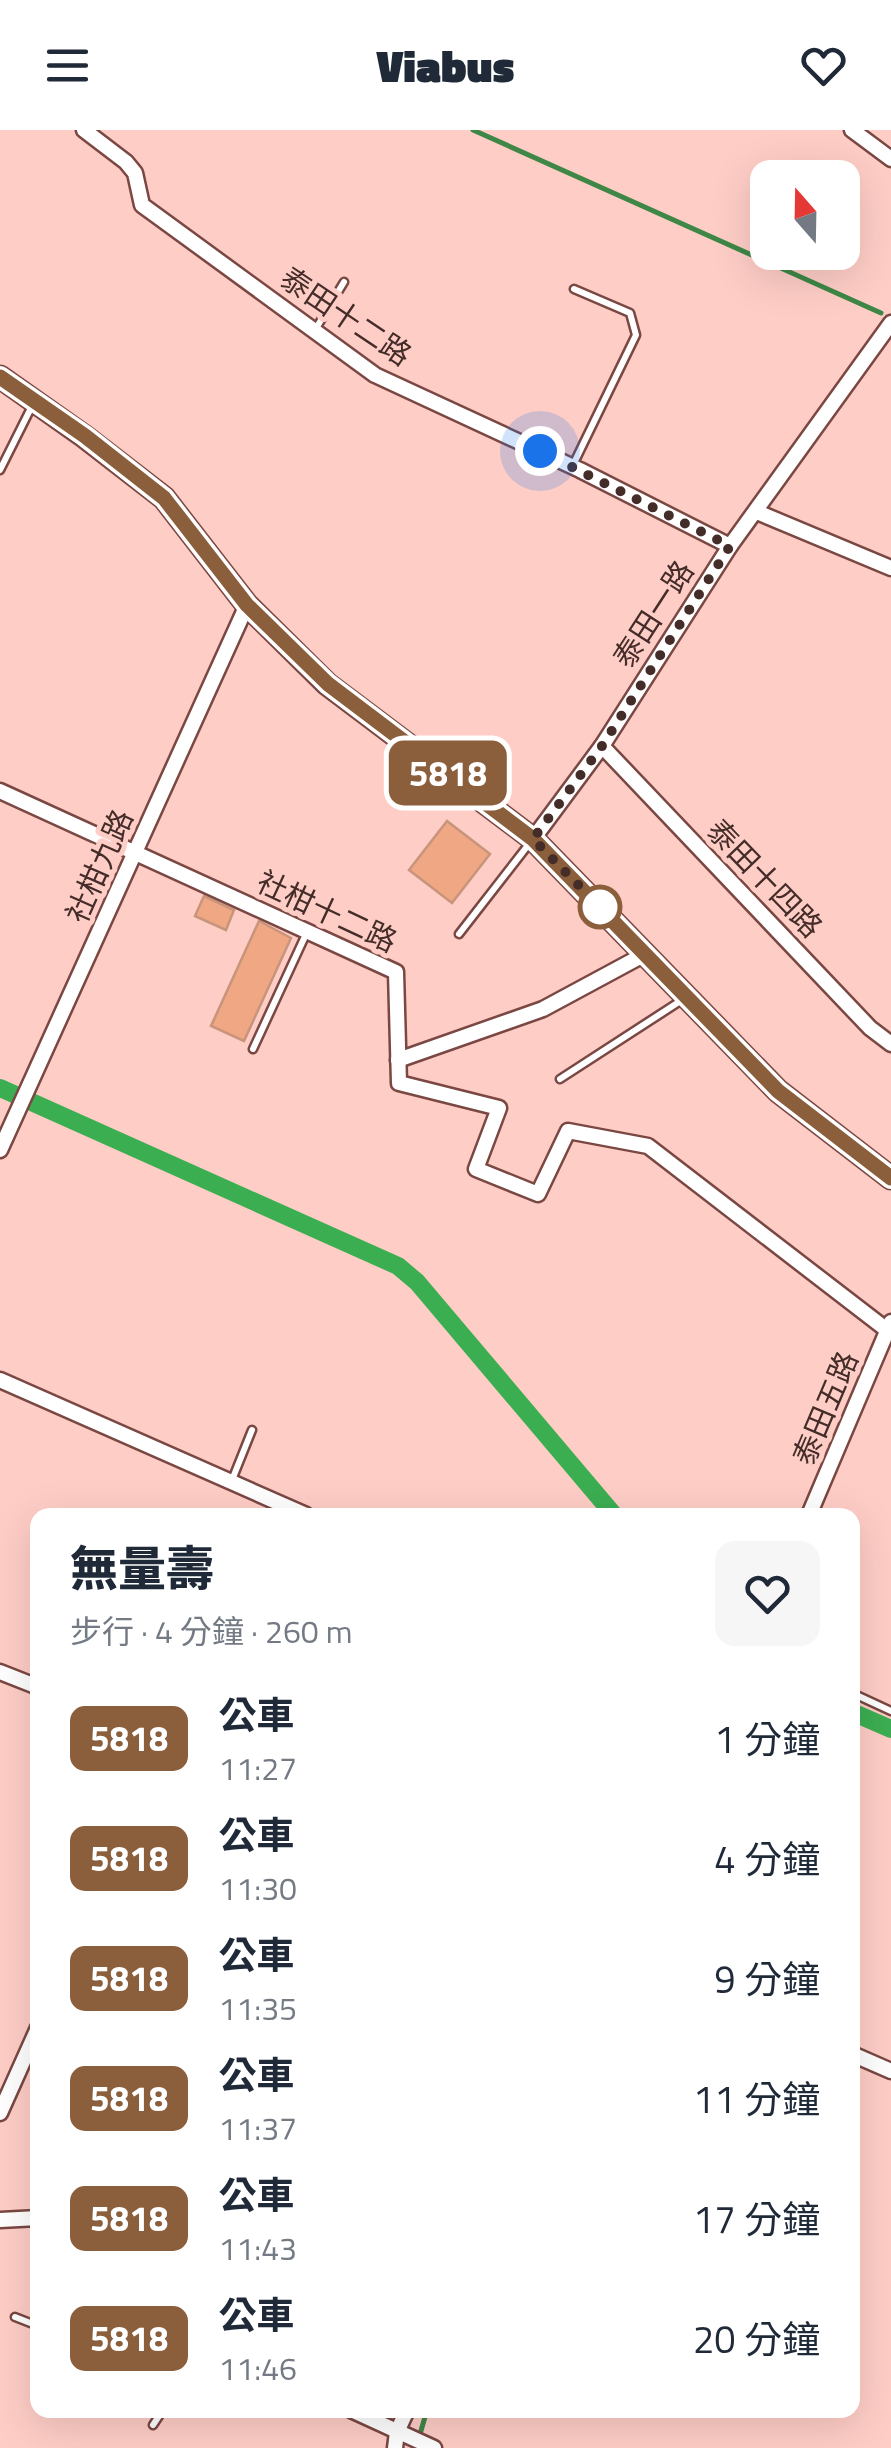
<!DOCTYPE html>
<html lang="zh-TW">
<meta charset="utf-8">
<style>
:root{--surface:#fff;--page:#f6f6f7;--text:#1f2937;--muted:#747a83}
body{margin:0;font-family:"Titillium Web","Noto Sans TC",sans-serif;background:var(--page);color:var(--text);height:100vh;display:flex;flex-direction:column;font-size:38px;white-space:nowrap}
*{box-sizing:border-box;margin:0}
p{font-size:32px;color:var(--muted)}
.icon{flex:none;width:55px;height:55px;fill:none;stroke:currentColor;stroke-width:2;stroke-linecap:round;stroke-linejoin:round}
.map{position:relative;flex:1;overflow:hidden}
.drawer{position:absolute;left:30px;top:1378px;width:830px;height:910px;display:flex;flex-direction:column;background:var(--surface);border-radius:20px;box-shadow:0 10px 40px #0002}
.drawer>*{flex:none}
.badge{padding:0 20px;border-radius:15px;font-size:35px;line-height:65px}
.needle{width:65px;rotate:340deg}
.tools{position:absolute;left:750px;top:30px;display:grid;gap:20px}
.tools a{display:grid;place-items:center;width:110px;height:110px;border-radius:20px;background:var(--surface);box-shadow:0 10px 40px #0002;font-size:50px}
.you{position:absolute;width:50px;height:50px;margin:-25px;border:8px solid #fff;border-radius:50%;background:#1a73e8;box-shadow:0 0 0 15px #1a73e833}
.map>.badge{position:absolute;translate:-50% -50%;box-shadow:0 0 0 5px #fff}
.round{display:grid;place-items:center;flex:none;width:105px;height:105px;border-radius:20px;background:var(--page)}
.headline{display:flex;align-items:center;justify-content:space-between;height:170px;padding:0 40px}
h1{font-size:48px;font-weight:800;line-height:75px}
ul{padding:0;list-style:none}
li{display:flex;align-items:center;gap:30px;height:120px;padding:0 40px}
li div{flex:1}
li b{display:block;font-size:38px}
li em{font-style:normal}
li .badge{min-width:110px;font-weight:700;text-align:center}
header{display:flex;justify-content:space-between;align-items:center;height:130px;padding:0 40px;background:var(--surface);font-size:45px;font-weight:800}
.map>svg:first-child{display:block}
</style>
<header><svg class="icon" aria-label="menu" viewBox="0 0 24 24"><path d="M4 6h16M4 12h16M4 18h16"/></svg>Viabus<svg class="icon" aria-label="heart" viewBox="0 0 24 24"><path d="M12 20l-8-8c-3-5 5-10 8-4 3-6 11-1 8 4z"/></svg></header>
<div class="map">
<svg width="891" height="2318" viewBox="0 0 891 2318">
<rect width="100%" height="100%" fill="#fecdc6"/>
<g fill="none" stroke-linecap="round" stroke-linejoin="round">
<!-- stream -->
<g stroke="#3e8746" stroke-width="5">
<path d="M473 0 881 183"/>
<path d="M416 2318 427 2280"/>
</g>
<!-- canal -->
<g stroke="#3cae52" stroke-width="18">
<path d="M0 958 398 1136 417 1152 614 1385"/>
<path d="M852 1582 891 1599"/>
</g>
</g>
<!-- building -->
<g fill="#f0a783" stroke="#c8947c" stroke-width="2.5">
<path d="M447 691 490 724 452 773 409 740Z"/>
<path d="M204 766 234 780 226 800 195 786Z"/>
<path d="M259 791 291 808 244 911 211 896Z"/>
</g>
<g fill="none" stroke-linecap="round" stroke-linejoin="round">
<defs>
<g id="lane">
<path d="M315 200 344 152"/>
<path d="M573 335 636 205 630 183 574 159"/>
<path d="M0 340 33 274"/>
<path d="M459 804 529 714"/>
<path d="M253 919 307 802"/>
<path d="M560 949 685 868"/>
<path d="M232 1350 252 1300"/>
<path d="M852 1563 891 1581"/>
<path d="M15 2187 38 2196"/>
<path d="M153 2295 163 2280"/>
</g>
<g id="street">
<path d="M84 0 126 32 135 43 142 75 375 245 580 340 730 416"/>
<path d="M852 0 891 29"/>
<path d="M757 382 891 438"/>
<path d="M602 616 870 898 891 914"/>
<path d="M0 661 396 842 399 953 499 978 476 1039 538 1064 568 1001 648 1016 887 1200"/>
<path d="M533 709 602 616 730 416 891 193"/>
<path d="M398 930 543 879 647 823"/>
<path d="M0 1020 247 475"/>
<path d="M0 1250 306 1385"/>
<path d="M809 1385 891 1192"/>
<path d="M0 1542 38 1557"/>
<path d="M852 1924 891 1941"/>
<path d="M0 1983 38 1898"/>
<path d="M0 2090 38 2088"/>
<path d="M351 2280 434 2318"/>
<path d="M395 2318 397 2302 407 2280"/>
</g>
<path id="secondary" d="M0 247 85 307 164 368 247 475 327 554 533 709 778 961 891 1048"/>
</defs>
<!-- lane casing -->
<use href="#lane" stroke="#7a4742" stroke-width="11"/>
<!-- street casing -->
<use href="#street" stroke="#7a4742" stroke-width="19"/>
<!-- secondary casing -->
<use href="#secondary" stroke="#7a4742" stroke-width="25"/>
<!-- lane -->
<use href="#lane" stroke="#fff" stroke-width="6"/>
<!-- street -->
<use href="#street" stroke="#fff" stroke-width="14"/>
<!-- secondary -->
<use href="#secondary" stroke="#efe3c6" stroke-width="20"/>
</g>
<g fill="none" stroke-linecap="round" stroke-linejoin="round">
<defs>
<path id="line" d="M0 247 85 306 164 368 247 475 328 554 533 709 778 961 891 1048"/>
</defs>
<!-- line casing -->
<use href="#line" stroke="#fff" stroke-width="22"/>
<!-- line -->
<use href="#line" stroke="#8b5e3c" stroke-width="15"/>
<!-- walk -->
<path stroke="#442c29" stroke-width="10" stroke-dasharray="0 18" d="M540 321 730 416 602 616 533 709 600 777"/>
</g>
<!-- markers -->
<circle fill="#fff" stroke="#8b5e3c" stroke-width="5" cx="600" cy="777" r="20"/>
<g text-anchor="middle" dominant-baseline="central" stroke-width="10" stroke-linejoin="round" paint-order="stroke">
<!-- street labels -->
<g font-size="30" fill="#442c29" stroke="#fecdc6">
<text transform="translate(346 186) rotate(34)">泰田十二路</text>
<text transform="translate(653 484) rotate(-57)">泰田一路</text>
<text transform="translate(99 736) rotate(-66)">社柑九路</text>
<text transform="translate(765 748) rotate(46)">泰田十四路</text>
<text transform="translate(327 781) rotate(25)">社柑十二路</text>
<text transform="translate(825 1278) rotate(-67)">泰田五路</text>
</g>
</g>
</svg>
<div class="tools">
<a><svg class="needle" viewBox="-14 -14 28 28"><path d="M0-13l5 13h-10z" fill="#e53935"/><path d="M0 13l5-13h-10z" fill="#747a83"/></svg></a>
</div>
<div class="you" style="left:540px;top:321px"></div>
<b class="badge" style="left:448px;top:643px;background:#8b5e3c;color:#fff">5818</b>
<section class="drawer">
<div class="headline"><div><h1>無量壽</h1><p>步行 · 4 分鐘 · 260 m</p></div><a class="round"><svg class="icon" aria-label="heart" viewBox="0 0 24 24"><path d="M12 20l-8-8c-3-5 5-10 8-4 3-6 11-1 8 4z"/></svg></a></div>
<ul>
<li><span class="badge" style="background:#8b5e3c;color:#fff">5818</span><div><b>公車</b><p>11:27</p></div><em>1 分鐘</em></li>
<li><span class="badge" style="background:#8b5e3c;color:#fff">5818</span><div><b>公車</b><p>11:30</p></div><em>4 分鐘</em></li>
<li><span class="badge" style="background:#8b5e3c;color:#fff">5818</span><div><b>公車</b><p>11:35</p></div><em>9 分鐘</em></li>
<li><span class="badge" style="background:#8b5e3c;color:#fff">5818</span><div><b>公車</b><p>11:37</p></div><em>11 分鐘</em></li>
<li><span class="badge" style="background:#8b5e3c;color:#fff">5818</span><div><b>公車</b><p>11:43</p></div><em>17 分鐘</em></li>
<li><span class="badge" style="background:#8b5e3c;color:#fff">5818</span><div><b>公車</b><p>11:46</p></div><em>20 分鐘</em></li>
</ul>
</section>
</div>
